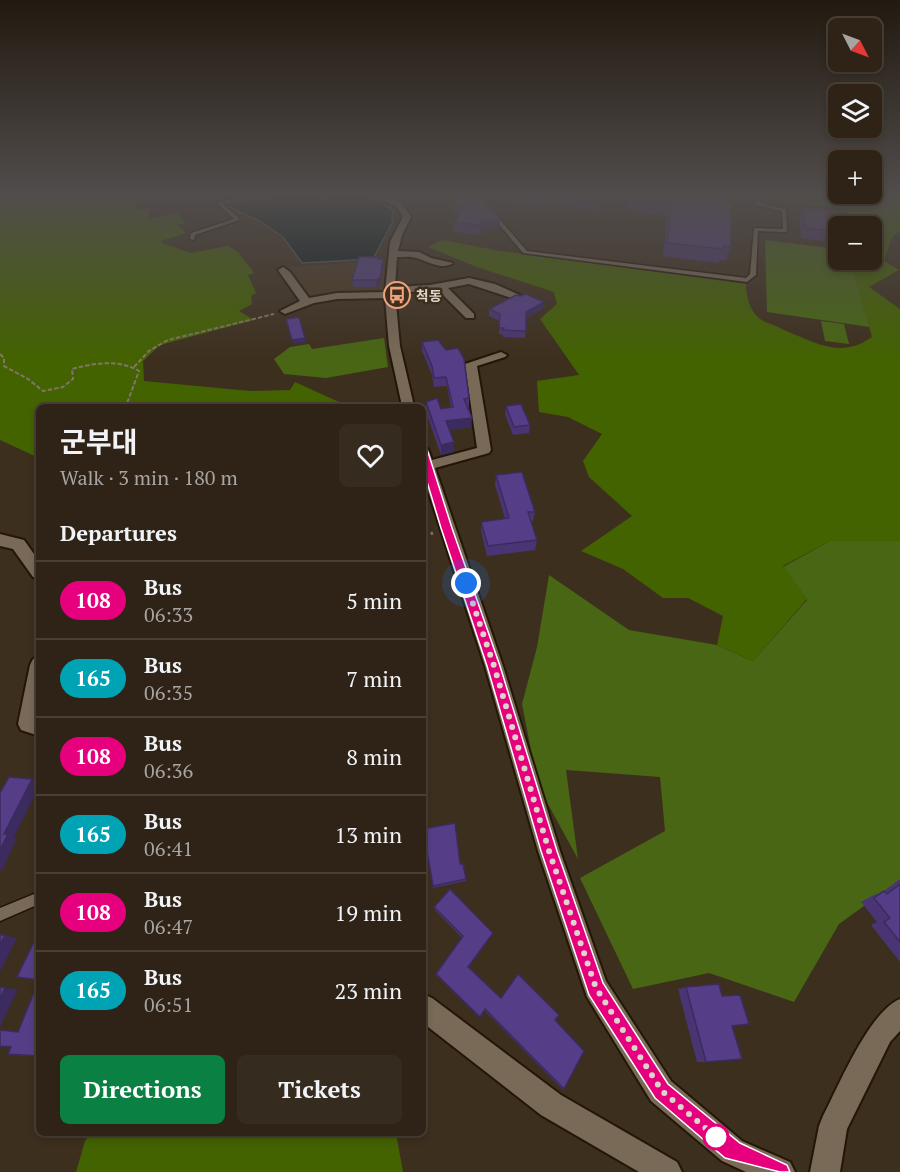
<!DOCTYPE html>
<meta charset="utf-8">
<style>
:root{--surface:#2e2316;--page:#362b1f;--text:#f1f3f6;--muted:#a7a4a1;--line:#494035;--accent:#0b8043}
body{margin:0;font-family:"PT Serif","Noto Sans KR",serif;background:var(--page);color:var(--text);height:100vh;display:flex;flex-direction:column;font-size:22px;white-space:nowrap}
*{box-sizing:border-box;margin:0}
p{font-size:20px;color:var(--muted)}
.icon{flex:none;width:33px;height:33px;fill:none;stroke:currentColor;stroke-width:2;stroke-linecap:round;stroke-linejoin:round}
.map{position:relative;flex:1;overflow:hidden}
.side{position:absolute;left:36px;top:404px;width:390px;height:732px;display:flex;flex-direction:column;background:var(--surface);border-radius:9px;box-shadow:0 3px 9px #0003,0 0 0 2px var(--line)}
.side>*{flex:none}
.badge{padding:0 12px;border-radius:20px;font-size:21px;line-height:39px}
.needle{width:39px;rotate:132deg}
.buttons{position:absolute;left:828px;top:18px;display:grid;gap:12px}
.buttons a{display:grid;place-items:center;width:54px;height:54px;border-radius:9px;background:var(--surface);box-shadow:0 3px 9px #0003,0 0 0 2px var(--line);font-size:30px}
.you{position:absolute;width:30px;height:30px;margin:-15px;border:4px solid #fff;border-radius:50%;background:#1a73e8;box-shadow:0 0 0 9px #1a73e833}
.map>.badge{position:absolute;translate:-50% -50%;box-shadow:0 0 0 3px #fff}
h2{padding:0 24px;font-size:22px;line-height:54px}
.round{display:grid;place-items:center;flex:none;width:63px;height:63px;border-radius:9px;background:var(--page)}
.summary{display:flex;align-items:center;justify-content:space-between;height:102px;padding:0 24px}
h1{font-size:28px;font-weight:700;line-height:45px}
.action{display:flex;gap:12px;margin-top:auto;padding:12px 24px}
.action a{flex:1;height:69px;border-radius:9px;background:var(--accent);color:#fff;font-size:24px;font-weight:700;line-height:69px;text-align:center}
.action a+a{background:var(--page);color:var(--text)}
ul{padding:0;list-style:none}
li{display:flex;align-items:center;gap:18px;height:78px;padding:0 24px;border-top:2px solid var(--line)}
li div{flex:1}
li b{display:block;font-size:22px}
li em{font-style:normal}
li .badge{min-width:66px;font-weight:700;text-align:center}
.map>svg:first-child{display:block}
</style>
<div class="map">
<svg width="900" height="1172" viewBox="0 0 900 1172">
<rect width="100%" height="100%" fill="#3d2f1e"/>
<!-- built -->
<path fill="#4a3720" d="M384 261 385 293 308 299 300 292 288 267Z"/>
<!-- green -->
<g fill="#486613">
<path d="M765 240 838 249V260H850L870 327 767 312Z"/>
<path d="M821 321 844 324 849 344 825 341Z"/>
<path d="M384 338 388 367 326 378 284 374 274 359 290 347 309 344 312 349Z"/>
<path d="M830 541H900V880L839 924 794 1002 709 973 633 989 580 878 665 831 660 777 566 770 578 859 538 786 522 704 537 647 549 575 629 630 717 645 753 661 807 600 783 567Z"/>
</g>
<!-- forest -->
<g fill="#436200">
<path d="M0 196H134L136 210 148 209 150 219 178 213 185 223 178 225 186 233 161 241 163 243 190 253 228 246 238 252 254 273 248 275 256 293 251 296 252 304 239 311 254 320 160 345 143 361 144 381 250 391 290 390 295 382 339 402 340 406H39V458L0 440Z"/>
<path d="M764 196H900V231L892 237 884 261 899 270 869 287 900 309V541H830L783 566 807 599 753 661 717 645 723 616 688 598H663L623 569 581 551 632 516 589 477 583 461 602 434 568 417 539 412 537 381 579 375 540 319 557 304 554 292 477 267 428 247 442 240 500 251 746 284C746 295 749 310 759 318 765 323 777 326 784 330 816 343 841 359 872 337L850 260H872V226H850L847 209 764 200Z"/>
<path d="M92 1132 396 1133 403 1172H76L85 1141Z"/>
</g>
<!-- water -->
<path fill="#0b1c1f" stroke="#4a5352" stroke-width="1.5" d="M277 196H364L376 199 393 210 392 223 373 259 302 263 283 237 261 222 226 205Z"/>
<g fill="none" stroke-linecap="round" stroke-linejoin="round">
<defs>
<g id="service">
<path d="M260 196H269L223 204 239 218V220L195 235 194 240 190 239 191 233 234 219 218 204V202Z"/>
<path d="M756 196H760V203L786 209 787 231 785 232 758 231 756 275 747 282 523 253 491 215 495 214 527 251 746 278 750 274 754 228 783 229 782 211 756 205Z"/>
<path d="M39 892V904L0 921V908Z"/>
</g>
<g id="minor">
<path d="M374 196C393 195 402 201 411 217L402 235 398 251 419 252 431 258 453 263C441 271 428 261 416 258 411 256 403 257 397 257L395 287 430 285 469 278 495 284 526 298 521 301 469 284 448 288 474 314V318H466L438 290 395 293 400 346 414 406H402L389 346 385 298 337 299 314 303 285 314 280 311 300 301 278 270 283 267 290 272 309 298 337 293 385 292 390 242 403 217 397 207Z"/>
<path d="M501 352 507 355 505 357 477 366 491 450 489 453 435 468 503 666 560 851 606 981 671 1081 742 1141 790 1162 795 1172H746L722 1161 651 1101 587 997 538 851 485 666 423 475V448L428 449 432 460 477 448 465 364Z"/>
<path d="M0 534 24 540 39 561V579L33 577 13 549 0 546Z"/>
<path d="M39 657V736L21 730 18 724 30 665 33 659Z"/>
<path d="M423 994 432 998 561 1095 677 1162 682 1172H639L541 1115 423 1023Z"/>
<path d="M900 999V1031L890 1042 847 1129 840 1172H810L819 1126 823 1116C839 1085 869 1012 900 999Z"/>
</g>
</defs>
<!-- service casing -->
<use href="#service" stroke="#231606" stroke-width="3"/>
<!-- minor casing -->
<use href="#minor" stroke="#231606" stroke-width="4"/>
<!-- path-far2 -->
<path stroke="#817567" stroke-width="1.5" stroke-dasharray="3 1.5" stroke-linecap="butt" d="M319 196 324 199"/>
<!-- path-far1 -->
<g stroke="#817567" stroke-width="2" stroke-dasharray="4.5 2" stroke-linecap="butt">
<path d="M0 354 4 358V366L28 379 43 391 63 387 73 379 72 369C93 363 119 359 139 371L126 406"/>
<path d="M134 367 149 351 168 340 274 314"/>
</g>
<!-- path -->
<path stroke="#817567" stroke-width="3" stroke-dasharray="5 3" stroke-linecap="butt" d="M423 536 433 533"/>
<!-- service -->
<use href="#service" fill="#796957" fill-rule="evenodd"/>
<!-- minor -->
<use href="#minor" fill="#796957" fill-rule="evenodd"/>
</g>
<!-- wall -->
<g fill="#493574">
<path d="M505 196H606L600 212 587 211V208L545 203 544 206 504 202Z"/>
<path d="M629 196 726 198 731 247 726 261 719 260 718 263 663 256 667 216 626 211Z"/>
<path d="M453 205 500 219 499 229 482 231 480 235 454 232V222L458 216 453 215Z"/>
<path d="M803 207 828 231 824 241 801 238 799 217Z"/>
<path d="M378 259H383L384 266 380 285 376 287H353L352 280Z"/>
<path d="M489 309H543L526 318 525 338 503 337V335L499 334 500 321 489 316Z"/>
<path d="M422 342 469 398V408H468L471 427 449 430 454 452 441 455 426 412V402L441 409 451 408 447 386 434 387 432 375 422 351Z"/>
<path d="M506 406 530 425 529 433 513 435 505 414Z"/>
<path d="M496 475 535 512 533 521 531 522 537 540 535 550 487 556 481 531V522L505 519 495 485Z"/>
<path d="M423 833 460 864 466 881 433 888Z"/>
<path d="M900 879V962L871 925 877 922 861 902 872 896 884 891Z"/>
<path d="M434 907 493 933 469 967 501 998 555 1020 564 1089 561 1088 484 1010 479 1017 437 976 436 974 462 938 435 910Z"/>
<path d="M686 987 732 1026 706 1062H697L678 989Z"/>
</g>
<!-- shaded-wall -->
<g fill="#3c2b5e">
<path d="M604 196H606L600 212 602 199Z"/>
<path d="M500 219 499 229 482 231 480 235V225L482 221Z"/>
<path d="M383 259 384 266 380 285 376 287V280Z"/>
<path d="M544 302 543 309 525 318 526 312Z"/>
<path d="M305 338 306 342 293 344 292 340Z"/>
<path d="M472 418 471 427 446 431V421Z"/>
<path d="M454 442V452L441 455V445Z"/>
<path d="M32 779 39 783V787L14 837 17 838 2 871 0 870V850L4 834Z"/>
<path d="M493 933 492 935 468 969V967Z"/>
<path d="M5 935 17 938 0 972V945Z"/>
<path d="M5 988 18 989 0 1027V999Z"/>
</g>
<!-- building -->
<g fill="#553e87" stroke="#3c2b5e" stroke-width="1.5">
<path d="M461 196H476L484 201 500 219 482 221 480 225 454 222 463 208 453 205Z"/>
<path d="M590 196H604L602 199 589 198Z"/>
<path d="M629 196H726V203L731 204V247L723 246V249L667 243 671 203 628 198Z"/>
<path d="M803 207 825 209 828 231 805 228Z"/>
<path d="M359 257H378V259H383L380 278 376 280H352Z"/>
<path d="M526 294 544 302 526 312V331L503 330 504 328H499L500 314 489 309 516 295 521 296Z"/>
<path d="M299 317 305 338 292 340 286 319Z"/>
<path d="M438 340 446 350 458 348 464 359 469 398 464 399 472 418 446 421 454 442 441 445 426 402 437 398 441 409 453 407 446 377 434 378 432 366 422 342Z"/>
<path d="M521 404 530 425 514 427 506 406Z"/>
<path d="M522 472 535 512H528L537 540 488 546 481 522 509 518 496 475Z"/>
<path d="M9 777 32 779 4 834H8L0 850V793Z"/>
<path d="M455 823 460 864H463L466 879 433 886 423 829Z"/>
<path d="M900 884V942L884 922 890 918 874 898 884 891 887 894Z"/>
<path d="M450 889 493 933 468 967 501 998 518 974 559 1015 555 1020 584 1051 564 1089 485 1009 480 1017 436 974 463 936 434 907Z"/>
<path d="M0 935H5L0 945Z"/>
<path d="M39 940V980L17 977 34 942H38Z"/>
<path d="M39 980V1056L8 1054 11 1047 0 1046V1030L18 1032Z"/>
<path d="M719 984 722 996 740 995 749 1024 732 1026 742 1059 706 1062 686 987Z"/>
<path d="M0 987 5 988 0 999Z"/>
</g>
<!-- sky -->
<linearGradient id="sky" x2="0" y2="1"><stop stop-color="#221a10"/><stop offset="0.54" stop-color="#514d4c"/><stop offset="1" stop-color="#514d4c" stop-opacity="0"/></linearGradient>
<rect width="900" height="360" fill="url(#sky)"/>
<!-- line -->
<path fill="#e6007e" stroke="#fff" stroke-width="1.5" d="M423 449 428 452 452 528 500 666 557 851 603 983 668 1084 740 1143 787 1165 790 1172H780L725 1158 655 1098 589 995 541 851 487 666 441 528 418 452Z"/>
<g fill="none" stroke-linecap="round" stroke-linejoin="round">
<!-- walk -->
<path stroke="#ddd4ca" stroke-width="6" stroke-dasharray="0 10.8" d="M466 583 494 666 549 851 596 988 662 1091 716 1137"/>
</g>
<!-- icons -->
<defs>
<symbol id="bus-ring" viewBox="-11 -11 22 22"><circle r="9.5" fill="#3d2f1e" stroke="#f1a17d" stroke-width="1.5"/><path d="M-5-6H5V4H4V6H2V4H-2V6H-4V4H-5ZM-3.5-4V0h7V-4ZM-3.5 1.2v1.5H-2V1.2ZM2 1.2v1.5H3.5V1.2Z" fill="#f1a17d"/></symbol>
</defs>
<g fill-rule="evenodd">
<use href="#bus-ring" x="382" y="280" width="30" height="30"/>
</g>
<!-- markers -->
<circle fill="#fff" stroke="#e6007e" stroke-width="3" cx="716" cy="1137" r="12"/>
<g text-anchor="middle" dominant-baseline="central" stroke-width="5" stroke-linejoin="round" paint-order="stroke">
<!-- far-poi labels -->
<g font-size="14" font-weight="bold" fill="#ddd4ca" stroke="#3d2f1e" text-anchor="start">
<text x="416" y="295">척동</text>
</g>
</g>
</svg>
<div class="buttons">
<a><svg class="needle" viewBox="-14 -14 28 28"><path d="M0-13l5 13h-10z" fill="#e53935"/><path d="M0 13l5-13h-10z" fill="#a7a4a1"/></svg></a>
<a><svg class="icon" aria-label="layers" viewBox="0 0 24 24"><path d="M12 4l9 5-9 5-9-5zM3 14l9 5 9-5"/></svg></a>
<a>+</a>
<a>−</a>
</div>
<div class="you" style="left:466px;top:583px"></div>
<section class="side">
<div class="summary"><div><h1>군부대</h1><p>Walk · 3 min · 180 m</p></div><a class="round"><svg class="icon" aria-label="heart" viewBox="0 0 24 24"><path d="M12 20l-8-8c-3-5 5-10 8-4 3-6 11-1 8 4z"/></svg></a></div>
<h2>Departures</h2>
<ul>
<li><span class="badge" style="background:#e6007e;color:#fff">108</span><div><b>Bus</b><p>06:33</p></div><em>5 min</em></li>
<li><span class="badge" style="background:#00a3b4;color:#fff">165</span><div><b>Bus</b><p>06:35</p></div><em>7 min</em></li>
<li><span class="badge" style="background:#e6007e;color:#fff">108</span><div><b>Bus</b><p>06:36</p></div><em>8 min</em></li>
<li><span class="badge" style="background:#00a3b4;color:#fff">165</span><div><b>Bus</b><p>06:41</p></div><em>13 min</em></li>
<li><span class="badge" style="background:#e6007e;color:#fff">108</span><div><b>Bus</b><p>06:47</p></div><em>19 min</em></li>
<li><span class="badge" style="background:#00a3b4;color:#fff">165</span><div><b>Bus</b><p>06:51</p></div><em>23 min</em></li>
</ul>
<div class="action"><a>Directions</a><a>Tickets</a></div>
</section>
</div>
